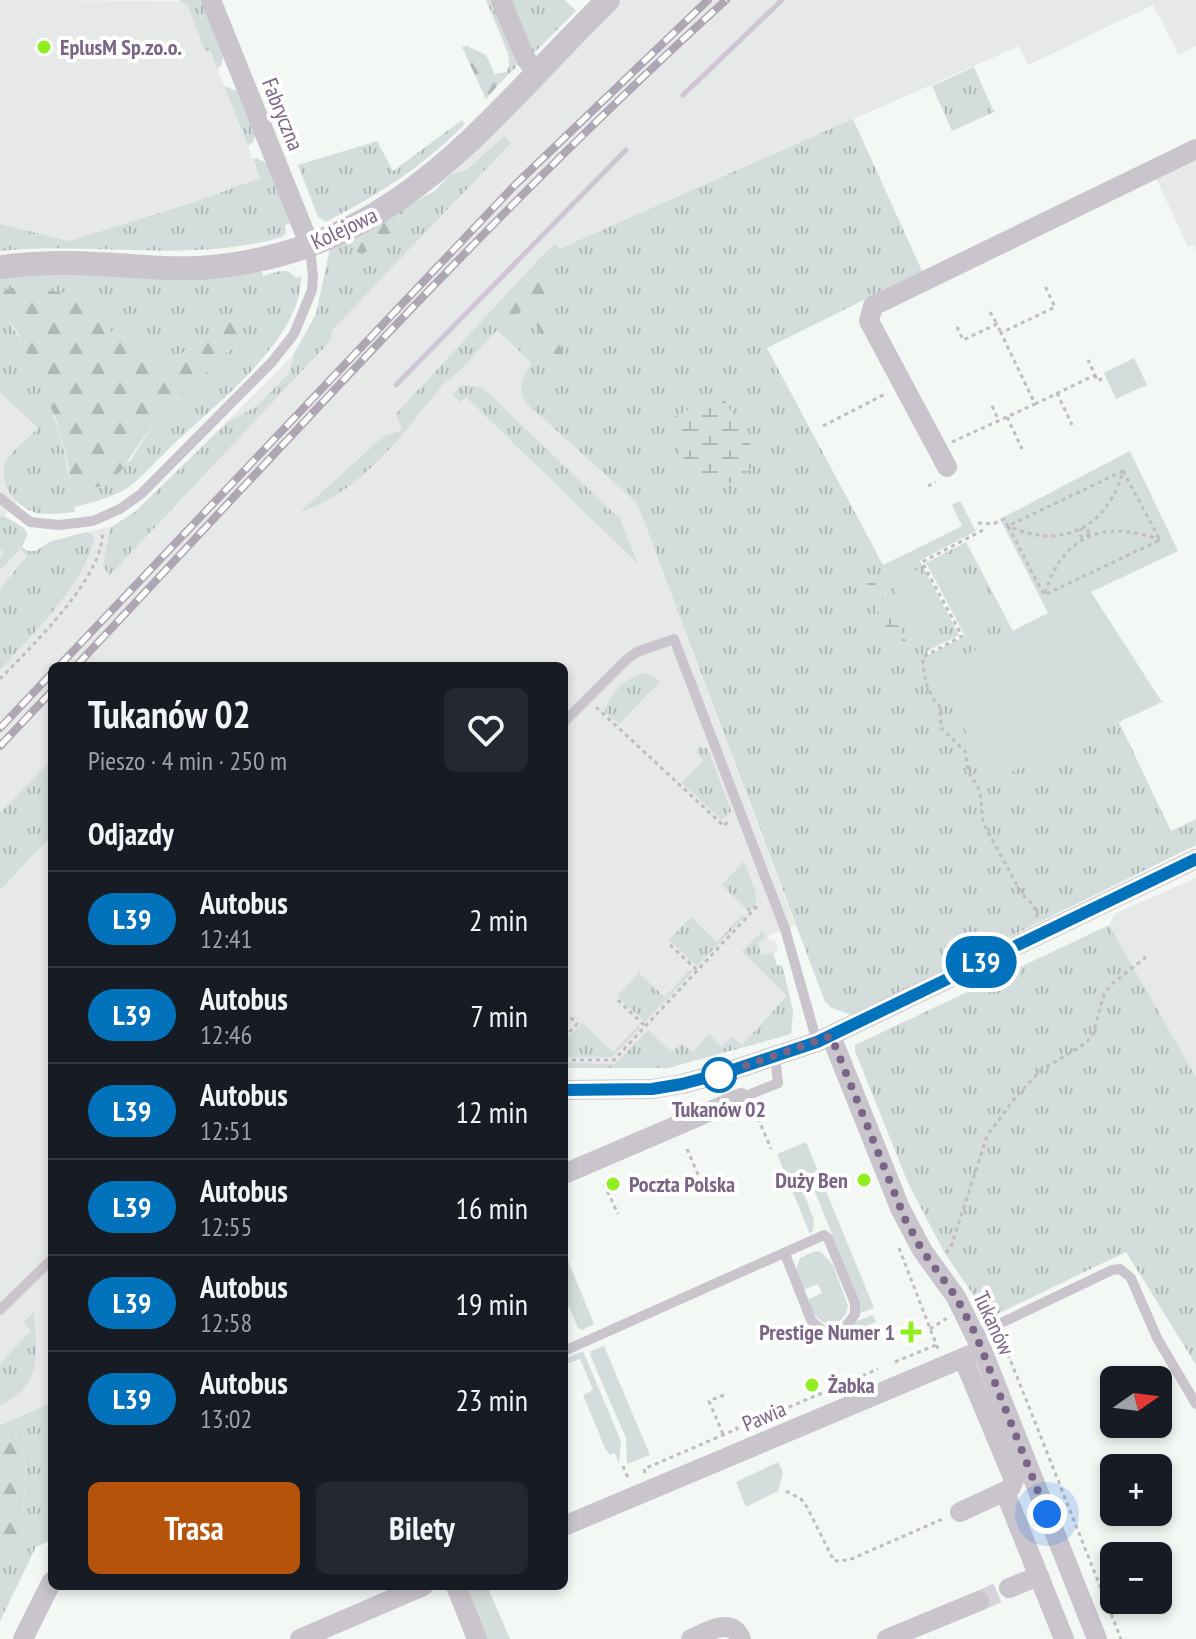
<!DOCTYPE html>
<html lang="pl">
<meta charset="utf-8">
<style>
:root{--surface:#171b24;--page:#242831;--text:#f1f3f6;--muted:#9ea1a6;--line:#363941;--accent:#b45309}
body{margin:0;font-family:"PT Sans Narrow",sans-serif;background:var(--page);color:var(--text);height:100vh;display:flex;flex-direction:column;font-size:30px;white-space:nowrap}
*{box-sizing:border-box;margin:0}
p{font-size:26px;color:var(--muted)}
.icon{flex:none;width:44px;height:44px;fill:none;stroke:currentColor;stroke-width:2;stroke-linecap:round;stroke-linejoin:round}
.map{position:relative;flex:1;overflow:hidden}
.panel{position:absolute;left:48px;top:662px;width:520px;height:928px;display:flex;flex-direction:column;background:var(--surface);border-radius:12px;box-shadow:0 4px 12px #0003}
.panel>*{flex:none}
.badge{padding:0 16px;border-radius:26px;font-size:28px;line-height:52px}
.needle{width:52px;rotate:76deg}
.tools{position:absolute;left:1100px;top:1366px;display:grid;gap:16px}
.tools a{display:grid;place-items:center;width:72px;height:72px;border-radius:12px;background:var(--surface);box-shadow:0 4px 12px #0003;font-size:40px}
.you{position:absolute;width:40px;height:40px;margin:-20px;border:6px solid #fff;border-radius:50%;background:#1a73e8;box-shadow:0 0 0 12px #1a73e833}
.map>.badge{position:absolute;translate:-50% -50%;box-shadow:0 0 0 4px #fff}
h2{padding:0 40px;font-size:30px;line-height:72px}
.round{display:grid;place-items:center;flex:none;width:84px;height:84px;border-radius:12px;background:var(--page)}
.summary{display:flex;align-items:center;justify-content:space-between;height:136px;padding:0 40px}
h1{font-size:38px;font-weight:800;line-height:60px}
.action{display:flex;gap:16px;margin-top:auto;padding:16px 40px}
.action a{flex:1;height:92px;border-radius:12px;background:var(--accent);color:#fff;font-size:32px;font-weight:800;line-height:92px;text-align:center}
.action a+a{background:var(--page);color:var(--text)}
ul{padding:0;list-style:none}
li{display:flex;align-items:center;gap:24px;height:96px;padding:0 40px;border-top:2px solid var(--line)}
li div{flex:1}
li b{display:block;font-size:30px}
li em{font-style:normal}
li .badge{min-width:88px;font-weight:700;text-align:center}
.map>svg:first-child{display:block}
</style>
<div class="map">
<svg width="1196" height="1639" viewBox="0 0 1196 1639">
<defs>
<pattern id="grass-tufts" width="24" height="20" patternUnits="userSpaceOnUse" patternTransform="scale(2)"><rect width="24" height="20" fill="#d3dddc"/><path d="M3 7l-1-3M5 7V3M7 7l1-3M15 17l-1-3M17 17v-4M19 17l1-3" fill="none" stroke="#b0b7b8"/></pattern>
<pattern id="forest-firs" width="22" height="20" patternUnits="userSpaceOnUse" patternTransform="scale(2)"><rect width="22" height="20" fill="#d3dddc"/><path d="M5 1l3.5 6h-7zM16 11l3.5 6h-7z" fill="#b0b7b8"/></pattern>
<pattern id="wetland-marsh" width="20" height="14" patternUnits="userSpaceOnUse" patternTransform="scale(2)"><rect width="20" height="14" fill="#d3dddc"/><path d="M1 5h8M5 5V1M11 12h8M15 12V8" fill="none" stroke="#b0b7b8"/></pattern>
</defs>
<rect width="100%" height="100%" fill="#f4f8f5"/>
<!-- built -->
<g fill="#e7e8e8">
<path d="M0 0 180 1 188 7 205 51 210 49 260 178 191 203 69 241 0 224Z"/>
<path d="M622 0H1196V46L1179 55 1153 5 1028 65 1019 46 559 249 637 503 795 925 768 936 770 940 775 939 778 951 773 953 777 966 782 965 793 1011 791 1034 668 1068H564V666H52V1402L0 1425V530L33 561 73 535 111 527 135 512 284 365 295 352 316 314 330 249 434 191Z"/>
<path d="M1196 159V250L1194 245 1188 247 1156 178Z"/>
<path d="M0 387 40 430 25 494 0 520Z"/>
<path d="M1196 878V1077L1109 925 1116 913Z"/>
</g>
<!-- grass -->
<g fill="url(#grass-tufts)" fill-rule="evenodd">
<path d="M179 0H202L224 55 221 66 217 68 210 50 205 51 188 7Z"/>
<path d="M486 0H491L517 66 499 84 495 74 506 72 509 66 508 53Z"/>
<path d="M509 0H565L576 11 534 53 529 49Z"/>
<path d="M974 67 994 112 952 131 932 86Z"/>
<path d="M224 86 239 92 256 133 253 142 248 146Z"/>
<path d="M853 119 922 271 767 348 883 565 914 550 959 635 927 651 929 655 993 621 967 573 939 587 926 563 966 542 1013 631 990 781 1119 722 1171 831 1196 819V845L851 1015 832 1008 825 1002 637 503 525 402C518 385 523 377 532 363L497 330 456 374 444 383C403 433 364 491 300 512L384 436 402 430 396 414 541 257 555 244 559 249ZM530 276 549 300 547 307 550 320 526 308 506 317 501 314 509 298Z"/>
<path d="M462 120 465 124C421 168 381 193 326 222L318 217 298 165 377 141 393 171Z"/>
<path d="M504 136 511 143 333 329 330 341 109 576 103 565 111 527 135 512 228 422 258 405 289 373 295 352 316 314 330 249 354 236 355 246C384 239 395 238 404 208L434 192 450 175 467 170Z"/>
<path d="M256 158 269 164 293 222 285 225 286 233 282 237C189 264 95 241 0 251V224L69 241 191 203 260 178 253 159Z"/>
<path d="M261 269 263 276C276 272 287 266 296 278L301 276C303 338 216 404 175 443 159 457 144 477 126 489 111 498 91 503 74 507L75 512C63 513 49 515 37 513 17 508 0 487 4 466 9 452 28 439 38 428L0 392V307C36 360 63 425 71 489L130 461 154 423 190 385 214 366 227 351 237 346H198L169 359 150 357 121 335 109 331 107 324 22 286 0 290V278L41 274Z"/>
<path d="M466 385 483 388 620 519 638 564 466 397 460 402 453 395 459 387Z"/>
<path d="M4 516 24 528 28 534 22 547 28 551H36L49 542 87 532 94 536C89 580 29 638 0 670V589L27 556 20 549 0 570V557L4 553 0 549V517Z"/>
<path d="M643 673 652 676 660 682 619 724 605 712C606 696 628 677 643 673Z"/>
<path d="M699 746 708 749 731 811 722 820 682 783 703 760 696 752Z"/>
<path d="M52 759V835L0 890V813Z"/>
<path d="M744 861 756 893V905L749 912 722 885Z"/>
<path d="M743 914 744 917 697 966 669 940 691 917 717 942Z"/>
<path d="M1109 925 1196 1077V1365L1126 1252 989 1318 944 1252 908 1183 855 1051V1045Z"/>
<path d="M763 931 765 940 758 942 761 955 773 953 777 966 782 965 793 1011 791 1034 668 1068H564V1063L615 1064 648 1030 672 1052 681 1044 693 1052 709 1034 722 1047 732 1037 742 1045 787 996 742 951Z"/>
<path d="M691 969 692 972 645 1022 617 996 639 973 665 997Z"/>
<path d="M582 1023 613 1052 639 1025 640 1028 612 1057H564V1042Z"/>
<path d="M34 1313C37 1354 43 1386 0 1405V1364L31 1331 23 1322Z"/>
<path d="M52 1402V1540L36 1547 0 1621V1562L21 1553 26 1462 10 1421Z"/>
</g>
<!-- forest -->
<g fill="url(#forest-firs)">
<path d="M467 46 486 55 499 84 486 99 462 47Z"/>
<path d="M404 208C398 230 383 244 362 254L357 252 354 236Z"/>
<path d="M534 273 541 275 549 295 548 313 564 358 557 362 551 358 529 309 526 308 509 318 500 314 509 298Z"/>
<path d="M22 286 106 300 109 331 121 335 150 357 169 359 198 346 229 321 240 322 242 333 237 346 226 351 215 366 190 385 154 423 120 472 99 487 71 490 68 464 56 419 17 332 0 307V290Z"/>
<path d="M10 1421 26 1462 21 1553 0 1562V1425Z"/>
</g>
<!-- wetland -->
<g fill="url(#wetland-marsh)">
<path d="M725 401 759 459 737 483H695L667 421 702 402Z"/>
<path d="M867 583H875L911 650 905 658 899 653 868 593Z"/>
</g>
<!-- green -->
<g fill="#d3dddc">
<path d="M1134 358 1147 385 1116 399 1104 373Z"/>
<path d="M1130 451 1178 551 1091 592 1162 702 990 782 936 670 1048 613 1000 519Z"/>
<path d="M960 501 976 531 919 561 914 550 962 526 952 505Z"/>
<path d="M919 569 943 614 915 628 892 583Z"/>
<path d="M967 573 993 621 965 636 939 587Z"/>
<path d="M806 1142 874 1308 858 1314 859 1300 810 1180 800 1183 814 1220 813 1230 810 1234 777 1154Z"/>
<path d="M564 1251 594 1324 582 1330 578 1328 564 1295Z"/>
<path d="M815 1251 821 1252 833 1265 848 1306C846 1318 838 1324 827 1325L814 1315 807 1300 822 1293 818 1284 803 1290 796 1270 800 1258Z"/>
<path d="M873 1315 876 1322 863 1327 868 1339 861 1341 856 1329 841 1336 854 1322Z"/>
<path d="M604 1346 650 1455 627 1464 626 1438 590 1355 591 1351Z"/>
<path d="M583 1351 621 1441 619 1464 615 1453 610 1455 605 1448 583 1395 593 1390 580 1359 564 1365V1359Z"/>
<path d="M778 1462 783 1473 778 1491 746 1507 736 1482Z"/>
<path d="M471 1586H487L510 1639H487L465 1589Z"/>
</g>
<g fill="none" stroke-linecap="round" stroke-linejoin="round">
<!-- stream -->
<g stroke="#cdc7d4" stroke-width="5">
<path d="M683 95 782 0"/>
<path d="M396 385 626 150"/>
</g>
<!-- minor-tunnel -->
<path stroke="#d6d3da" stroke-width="20" stroke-dasharray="20 10" stroke-linecap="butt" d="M979 1601 1009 1588"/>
<!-- path -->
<g stroke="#c0bcc2" stroke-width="3" stroke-dasharray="4 4" stroke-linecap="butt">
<path d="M990 312 997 324"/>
<path d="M957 327 963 340 997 324 1001 333"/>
<path d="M1095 375 1097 381 1106 377"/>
<path d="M1057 393 1072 425"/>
<path d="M1035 404 1095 375 1088 360"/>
<path d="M992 406 999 421"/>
<path d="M1007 417 1022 449"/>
<path d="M823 426 887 393"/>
<path d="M952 442 1035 404 1001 333 1055 307 1045 286"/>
<path d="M1123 471 1160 540 1044 595 1008 526Z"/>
<path d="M928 486 936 482"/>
<path d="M978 523 993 524 1004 519 1008 526C1062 551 1108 527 1123 471"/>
<circle cx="1084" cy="533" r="4.5"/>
<path d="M983 530 922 562 962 636 923 657C923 676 927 693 940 707L941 728 965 751 968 771 980 791 983 823 1022 894 1034 906 1037 917"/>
<path d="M1045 593C1063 535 1104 519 1160 540"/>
<path d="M0 679C29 649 108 573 102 530"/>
<path d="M596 707 724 826 730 819"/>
<path d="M670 945 698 971"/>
<path d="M618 1000 646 1027"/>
<path d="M564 1038 577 1024 568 1015"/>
<path d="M564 1060H614L760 903"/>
<path d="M758 1118 771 1149"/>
<path d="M687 1149 700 1179"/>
<path d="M604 1184 618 1214"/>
<path d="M899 1248 938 1349"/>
<path d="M946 1253 951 1247 987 1136 1014 1099 1041 1070 1080 1047 1092 1037 1104 994 1113 983 1146 957"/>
<path d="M930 1329 947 1318"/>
<path d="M1002 1339 1121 1639"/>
<path d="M895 1362 936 1345"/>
<path d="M752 1423 878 1369"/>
<path d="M723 1434 709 1401 724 1395"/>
<path d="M623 1466 628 1478"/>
<path d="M645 1473 644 1469 737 1429 736 1426"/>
<path d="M786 1491 801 1499 807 1507 834 1561 849 1560 945 1518"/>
</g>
<!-- service -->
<g stroke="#cac5cc" stroke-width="10">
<path d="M0 498 30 522 59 525 93 521 120 509 141 494 272 362 294 334 312 290 313 277 310 246"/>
<path d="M564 722 626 660 637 652 674 639 785 929 817 1042"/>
<path d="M741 1098 778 1083 775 1057"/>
<path d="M0 1310 52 1259"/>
<path d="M976 1335 1112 1270 1120 1269 1131 1278 1157 1338 1196 1404"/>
<path d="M564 1351 824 1235 828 1238 855 1303V1314L844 1329C830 1335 821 1332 811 1320L785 1254"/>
</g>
<!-- minor -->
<g stroke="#cac5cc" stroke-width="20">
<path d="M211 0 310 246"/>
<path d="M501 0 525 58 537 72"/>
<path d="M947 467 869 321 873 306 1196 149"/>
<path d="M831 1036 900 1208 922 1250 956 1297 982 1350 1097 1639"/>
<path d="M564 1090 652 1089 682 1084 727 1072 817 1042 1196 859"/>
<path d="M564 1174 741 1098"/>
<path d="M1009 1502 1064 1639"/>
<path d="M960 1512 1010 1489 1014 1480 963 1358"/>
<path d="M564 1526 982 1350"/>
<path d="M456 1586 477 1639"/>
<path d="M1009 1588 1039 1576"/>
<path d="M23 1639 52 1581"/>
<path d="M300 1639 423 1586"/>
<path d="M691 1639C707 1632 731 1616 741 1639"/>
<path d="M887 1639 979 1601"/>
</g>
<!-- tertiary -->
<path stroke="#cac5cc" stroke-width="24" d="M0 267C32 263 64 262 97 264 131 265 165 270 200 268 397 253 479 127 608 0"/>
<defs>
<g id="rail">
<path d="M59 666 515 185 708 0"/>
<path d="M76 666C288 441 496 208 726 0"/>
<path d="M0 728 52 673"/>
<path d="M0 746 52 691"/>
</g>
</defs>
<!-- rail casing -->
<use href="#rail" stroke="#aea7b3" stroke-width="8"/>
<!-- rail -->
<use href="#rail" stroke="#fff" stroke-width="5" stroke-dasharray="15" stroke-linecap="butt"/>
</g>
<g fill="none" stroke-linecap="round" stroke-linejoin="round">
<defs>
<path id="line" d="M564 1090 652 1089 682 1084 727 1072 817 1042 1196 859"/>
</defs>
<!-- line casing -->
<use href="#line" stroke="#fff" stroke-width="18"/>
<!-- line -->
<use href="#line" stroke="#0072bc" stroke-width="12"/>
<!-- walk -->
<path stroke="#7b6587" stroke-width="8" stroke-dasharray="0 14.4" d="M719 1075 831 1036 905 1219 922 1250 956 1297 976 1335 1047 1514"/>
</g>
<!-- markers -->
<g fill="#91ee1e" stroke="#fff" stroke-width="3">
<circle cx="44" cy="47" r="8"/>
<circle cx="864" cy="1180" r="8"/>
<circle cx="613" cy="1184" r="8"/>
<path d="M907 1320h8v8h8v8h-8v8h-8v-8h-8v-8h8z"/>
<circle cx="812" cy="1385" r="8"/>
</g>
<circle fill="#fff" stroke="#0072bc" stroke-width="4" cx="719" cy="1075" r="16"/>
<g text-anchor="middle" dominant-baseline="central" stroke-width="8" stroke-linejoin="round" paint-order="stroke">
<!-- poi labels -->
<g font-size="22" font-weight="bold" fill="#7b6587" stroke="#fff" text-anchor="start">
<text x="60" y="47">EplusM Sp.zo.o.</text>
<text x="848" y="1180" text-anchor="end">Duży Ben</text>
<text x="629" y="1184">Poczta Polska</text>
<text x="895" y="1332" text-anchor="end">Prestige Numer 1</text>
<text x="828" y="1385">Żabka</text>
</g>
<!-- street labels -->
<g font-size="22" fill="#7b6587" stroke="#fff">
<text transform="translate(283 114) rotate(68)">Fabryczna</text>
<text transform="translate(344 228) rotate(-25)">Kolejowa</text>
<text transform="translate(994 1323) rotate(65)">Tukanów</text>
<text transform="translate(764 1416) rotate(-23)">Pawia</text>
</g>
<!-- stop labels -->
<g font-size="22" font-weight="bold" fill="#7b6587" stroke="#fff">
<text x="719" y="1109">Tukanów 02</text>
</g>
</g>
</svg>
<div class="tools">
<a><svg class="needle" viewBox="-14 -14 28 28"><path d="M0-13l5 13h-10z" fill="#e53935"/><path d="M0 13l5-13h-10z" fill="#9ea1a6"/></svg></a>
<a>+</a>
<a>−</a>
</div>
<div class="you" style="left:1047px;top:1514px"></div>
<b class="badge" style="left:981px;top:962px;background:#0072bc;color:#fff">L39</b>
<section class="panel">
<div class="summary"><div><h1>Tukanów 02</h1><p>Pieszo · 4 min · 250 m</p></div><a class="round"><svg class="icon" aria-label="heart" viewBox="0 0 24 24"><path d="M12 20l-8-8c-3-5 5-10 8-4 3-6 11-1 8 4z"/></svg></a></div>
<h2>Odjazdy</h2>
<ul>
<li><span class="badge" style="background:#0072bc;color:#fff">L39</span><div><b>Autobus</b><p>12:41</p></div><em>2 min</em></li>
<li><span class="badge" style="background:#0072bc;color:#fff">L39</span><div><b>Autobus</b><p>12:46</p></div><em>7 min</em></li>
<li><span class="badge" style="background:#0072bc;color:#fff">L39</span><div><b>Autobus</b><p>12:51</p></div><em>12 min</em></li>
<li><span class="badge" style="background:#0072bc;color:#fff">L39</span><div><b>Autobus</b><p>12:55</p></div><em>16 min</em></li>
<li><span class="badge" style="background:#0072bc;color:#fff">L39</span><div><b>Autobus</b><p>12:58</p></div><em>19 min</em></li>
<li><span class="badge" style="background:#0072bc;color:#fff">L39</span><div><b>Autobus</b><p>13:02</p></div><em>23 min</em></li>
</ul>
<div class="action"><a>Trasa</a><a>Bilety</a></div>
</section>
</div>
